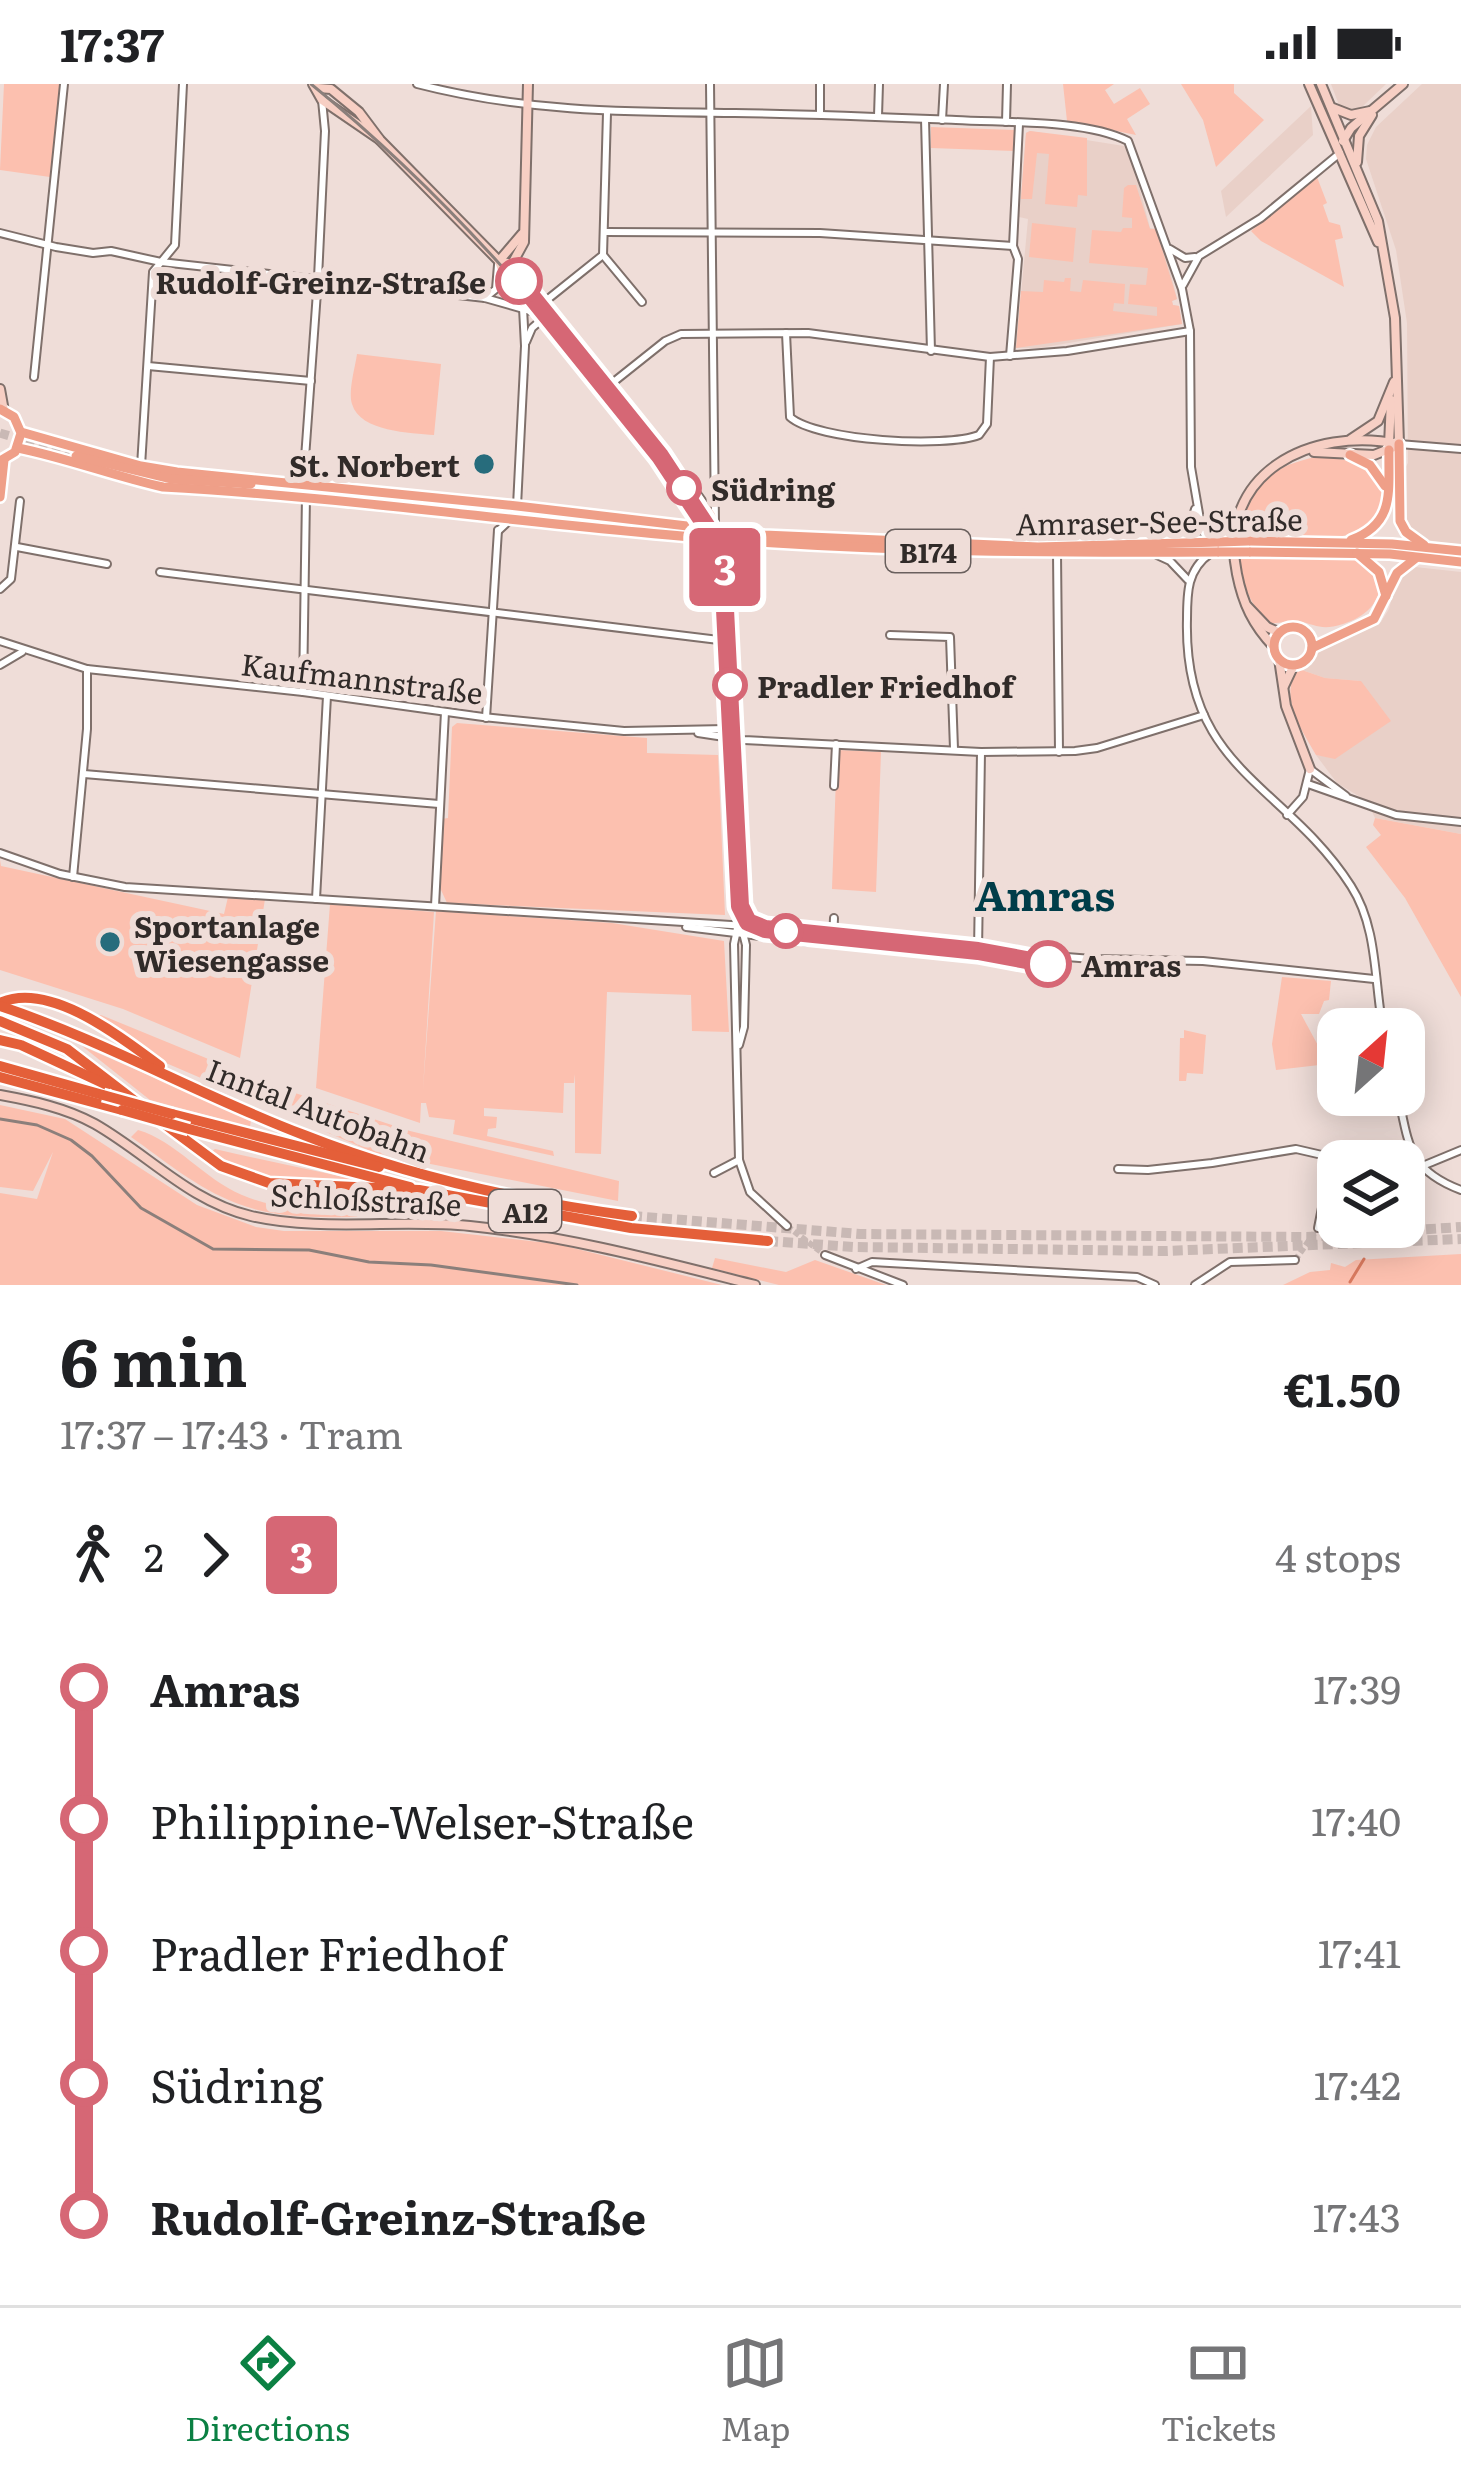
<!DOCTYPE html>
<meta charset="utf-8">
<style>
:root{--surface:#fff;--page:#f2f2f2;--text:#202124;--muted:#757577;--line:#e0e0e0;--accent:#0b8043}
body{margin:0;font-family:Literata,serif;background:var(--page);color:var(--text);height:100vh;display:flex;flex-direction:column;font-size:45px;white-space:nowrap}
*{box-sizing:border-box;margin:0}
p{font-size:39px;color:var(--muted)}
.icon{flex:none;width:66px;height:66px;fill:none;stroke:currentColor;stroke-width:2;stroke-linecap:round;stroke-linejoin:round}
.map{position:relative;height:1201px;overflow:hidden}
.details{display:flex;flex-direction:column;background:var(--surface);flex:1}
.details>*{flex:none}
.badge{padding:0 24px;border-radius:9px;font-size:42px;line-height:78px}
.needle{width:78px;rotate:27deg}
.controls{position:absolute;left:1317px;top:924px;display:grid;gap:24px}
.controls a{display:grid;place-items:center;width:108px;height:108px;border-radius:24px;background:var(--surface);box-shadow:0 6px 30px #0003;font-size:60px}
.map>.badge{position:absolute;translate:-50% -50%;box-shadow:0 0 0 6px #fff}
.legs{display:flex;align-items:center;gap:18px;height:132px;padding:0 60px;font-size:39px}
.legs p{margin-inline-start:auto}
.head{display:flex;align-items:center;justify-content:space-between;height:204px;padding:0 60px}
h1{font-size:66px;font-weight:700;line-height:90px}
ul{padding:0 60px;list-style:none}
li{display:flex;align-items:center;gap:42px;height:132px;font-size:45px}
li i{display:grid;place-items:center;width:18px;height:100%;margin:0 15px;background:currentColor}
li i::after{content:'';width:30px;height:30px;margin:-15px;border:9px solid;border-radius:50%;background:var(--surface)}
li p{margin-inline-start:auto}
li:first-child i{background:linear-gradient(#0000 50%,currentColor 0)}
li:last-child i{background:linear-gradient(currentColor 50%,#0000 0)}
.status{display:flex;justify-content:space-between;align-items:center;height:84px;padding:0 60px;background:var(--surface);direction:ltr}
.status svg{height:33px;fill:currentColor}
.menu{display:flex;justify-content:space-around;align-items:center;height:168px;border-top:3px solid var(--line);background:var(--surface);font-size:33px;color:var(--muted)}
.menu a{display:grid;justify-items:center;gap:6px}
.menu .current{color:var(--accent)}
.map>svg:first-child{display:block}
</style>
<div class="status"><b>17:37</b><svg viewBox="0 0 49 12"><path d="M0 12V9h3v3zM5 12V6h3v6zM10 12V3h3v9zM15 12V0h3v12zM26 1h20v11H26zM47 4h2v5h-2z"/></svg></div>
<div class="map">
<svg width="1461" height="1201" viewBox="0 0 1461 1201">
<rect width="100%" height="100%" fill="#efddd8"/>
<!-- built -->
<g fill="#e9d0c8">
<path d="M1331 0H1386L1363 22 1352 27 1339 21Z"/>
<path d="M1422 0H1461V463L1419 454 1403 433 1402 390 1408 379 1407 239 1396 166 1366 75 1367 61 1376 43Z"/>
<path d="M1311 22 1313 51 1226 133 1221 107Z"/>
<path d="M1030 47 1124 62 1132 75 1150 144 1156 145 1168 178 1177 215 1172 217 1173 221 1179 222 1182 240 1039 264H1016L1028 135 1019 133 1026 49Z"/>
<path d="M1415 483 1461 488V750L1375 734 1367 717 1337 699 1316 671 1335 674 1361 597 1325 594 1299 585 1322 563 1381 538 1389 525 1396 498Z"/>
</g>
<!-- green -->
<g fill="#fcc0af">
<path d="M4 0H60L50 93 0 86Z"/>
<path d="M1063 0H1114L1105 6 1114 20 1140 4 1150 20 1127 35 1136 51 1067 37Z"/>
<path d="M1181 0H1234V9L1264 36 1216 83 1203 36Z"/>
<path d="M931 43 1015 46 1014 67 931 64Z"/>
<path d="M1030 47 1087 54V112L1078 111 1077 123 1045 120 1049 70 1037 69 1032 115H1021L1026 49Z"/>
<path d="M1317 93 1327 119 1323 121 1329 138 1340 141 1343 154 1335 156 1344 203 1261 157 1251 147Z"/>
<path d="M1128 101H1136L1150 145H1156L1177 215 1172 217 1173 221 1179 222 1182 240 1016 264 1021 207 1043 208 1044 196 1064 198 1065 194H1071L1070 207 1081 208 1083 196 1125 200 1124 220 1114 219 1113 227 1157 232V223L1128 220 1130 200 1146 201 1148 184 1089 179 1092 146 1121 148 1123 144H1132V134L1122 133 1124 104Z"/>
<path d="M1032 139 1076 144 1073 178 1029 173Z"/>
<path d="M357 270 441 280 434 351C411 349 360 348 352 320 348 307 355 284 357 270Z"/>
<path d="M1316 373C1340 373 1390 380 1384 417 1383 425 1375 436 1371 444L1339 453 1238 452C1249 404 1267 383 1316 373Z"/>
<path d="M1349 473C1396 485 1385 528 1343 540 1321 547 1317 541 1298 537 1289 536 1279 540 1270 539 1249 521 1243 500 1239 474Z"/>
<path d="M1299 585 1325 594 1361 597 1391 637 1335 675 1316 671C1302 646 1277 611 1299 585Z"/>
<path d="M457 639 647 654V669L718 671 725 831 447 819 436 795 442 735 448 734 452 643Z"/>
<path d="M837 666 881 668 876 808 832 805Z"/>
<path d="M1375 734 1461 750V913L1405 814 1366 763 1381 751 1373 741Z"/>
<path d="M0 776 1 782 224 830 228 813 265 815 240 974 123 925 0 886Z"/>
<path d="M330 820 434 828 423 1005 436 827 612 839 724 857 729 948 692 947 691 911 607 908 601 1070 575 1069V990L574 999H564L563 1029 484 1024V1032L497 1033 496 1044 488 1045 487 1052 553 1067 554 1072 453 1050 455 1036 429 1033 426 1019H421L420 1039 316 1004Z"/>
<path d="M1282 893 1331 897 1329 916 1324 917 1319 930H1301L1328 980 1276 986 1272 960Z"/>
<path d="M101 931 277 1003 410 1047 619 1097 618 1117 375 1069 166 979 94 932Z"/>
<path d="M1184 946 1206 951 1203 990 1187 989 1186 997H1179L1180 954H1184Z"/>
<path d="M82 962 251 1036 250 1043 150 1016Z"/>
<path d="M0 1021 65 1035 197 1121 256 1143 284 1147H441L557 1160 722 1201H0V1109L37 1115 53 1068 33 1107 0 1103Z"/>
<path d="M138 1046C176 1057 204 1095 242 1111 293 1133 358 1124 412 1125L415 1131C358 1131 290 1141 236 1119 197 1104 165 1077 131 1053Z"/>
<path d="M215 1065C262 1076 308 1085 358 1096 312 1107 252 1092 211 1068Z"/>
<path d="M1461 1170V1201H1283L1310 1188 1330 1186 1331 1179 1345 1183 1356 1176Z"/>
<path d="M715 1174 786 1188 815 1176 886 1201H779L712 1184Z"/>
</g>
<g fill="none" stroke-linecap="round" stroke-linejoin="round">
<!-- stream -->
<path stroke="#d97a5f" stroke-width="3" d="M1350 1198 1364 1175"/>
<!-- street-tunnel -->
<g stroke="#c9b9b5" stroke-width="6" stroke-dasharray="6 3" stroke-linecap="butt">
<path d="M787 1142 825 1171"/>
<path d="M1295 1176 1318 1144"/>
</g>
<!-- primary-tunnel -->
<path stroke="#c9b9b5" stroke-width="9" stroke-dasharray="9 4.5" stroke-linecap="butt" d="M0 349 76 372"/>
<!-- highway-tunnel -->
<g stroke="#c9b9b5" stroke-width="10" stroke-dasharray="10 5" stroke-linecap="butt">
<path d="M632 1132 860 1150 1307 1153 1461 1143"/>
<path d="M768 1157 854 1163 1165 1167 1461 1155"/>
</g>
<defs>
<g id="street">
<path d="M417 0C525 28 625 28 735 29 809 30 882 33 956 36 1005 39 1084 35 1128 57L1182 205 1190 247 1191 383 1202 447 1209 456"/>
<path d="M710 0 715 440"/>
<path d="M820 0V30"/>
<path d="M878 32 879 0"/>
<path d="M925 35 931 267"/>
<path d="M942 36 944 0"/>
<path d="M1006 38 1007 0"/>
<path d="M606 148 820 149 1013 162"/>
<path d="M0 149 56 163 93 169 111 167 161 178 485 214 534 228"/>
<path d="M1170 165 1185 174 1195 173"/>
<path d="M603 171 642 218"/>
<path d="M1183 201 1199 172 1261 134 1340 69"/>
<path d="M485 214 496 205 498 181"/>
<path d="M543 219 603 171 607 29"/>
<path d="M786 249 790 333C817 357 946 364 979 351L987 340 990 273"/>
<path d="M526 258 532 244 547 231"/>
<path d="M1010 272 1018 175 1013 162 1019 40"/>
<path d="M148 282 311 297"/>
<path d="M34 293 64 0"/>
<path d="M606 304 665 257 681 250 808 249 990 273 1067 267 1190 247"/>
<path d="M1399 360 1461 365"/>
<path d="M141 382 153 188 175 161 183 0"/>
<path d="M303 402 318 194 325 47 322 16"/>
<path d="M498 447 513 433 517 422 525 262 523 224"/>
<path d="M716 456 723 480 726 666 729 719 733 728"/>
<path d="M1175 458 1189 446 1195 425"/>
<path d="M17 463 107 480"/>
<path d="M1057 469 1059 668"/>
<path d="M1211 469C1187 485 1187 509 1187 535 1183 686 1285 699 1351 802 1378 844 1374 897 1383 945"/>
<path d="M1157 471 1170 477 1188 496"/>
<path d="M723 480 747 458"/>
<path d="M160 488 727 557"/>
<path d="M0 505 11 495 20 417"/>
<path d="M890 551 950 553 954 665"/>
<path d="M0 557 87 585 303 608 483 633 624 647 726 645 736 655"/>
<path d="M728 578C745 607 735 701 735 737 734 779 744 820 734 860L739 1076 750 1108 787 1142"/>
<path d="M0 581 22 568"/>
<path d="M303 608 306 412 320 404"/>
<path d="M486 634 498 446"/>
<path d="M698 649 744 656 981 668 1075 667 1097 664 1204 631"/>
<path d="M84 690 439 720"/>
<path d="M1308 700 1396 731 1461 738"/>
<path d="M834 702 836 660"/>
<path d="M1287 731 1303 713 1310 685 1346 712"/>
<path d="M0 769 60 790 125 803 763 843 810 848 825 854 1092 875 1203 877 1374 895"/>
<path d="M73 793 87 645V585"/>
<path d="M316 815 327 612"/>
<path d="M435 822 445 628"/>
<path d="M686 843 810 858 822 855"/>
<path d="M833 855 834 834"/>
<path d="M978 868 981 668"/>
<path d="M739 961 744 943 746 861 743 849"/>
<path d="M1398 1011C1409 1061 1408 1086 1461 1106"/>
<path d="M1404 1083H1420L1461 1066"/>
<path d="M1118 1085 1148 1086 1212 1079 1296 1065 1322 1071 1334 1082"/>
<path d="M714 1089 739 1076"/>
<path d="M1318 1144 1329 1088 1334 1082"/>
<path d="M825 1171 903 1201"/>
<path d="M856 1185 872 1178 1137 1193 1155 1201"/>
<path d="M1195 1201 1230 1178 1295 1176"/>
</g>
<g id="secondary">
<path d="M313 0 322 16 379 55"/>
<path d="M1309 0 1378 158"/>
<path d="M1321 0 1378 137 1395 234 1399 360"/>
<path d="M318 4 331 5 359 28 380 56 499 177C507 202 520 223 547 231"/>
<path d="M1333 24 1351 31 1370 27"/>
<path d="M1343 57 1351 44 1403 0"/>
<path d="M1357 78 1359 52 1372 31"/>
<path d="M499 177 512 180 529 197 547 231 667 384 696 410 711 431 715 447"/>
<path d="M499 177 522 150"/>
<path d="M512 180 524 158 528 0"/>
<path d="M0 305 4 327"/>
<path d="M1351 355 1378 337 1394 298"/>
<path d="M1389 361 1391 316"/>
<path d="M1314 368 1374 371 1394 363"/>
<path d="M668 385 673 404 700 445"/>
<path d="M1247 522 1267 543 1280 549"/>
<path d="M1274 563C1253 541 1243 520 1237 490 1216 389 1311 342 1399 360"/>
<path d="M1279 575 1286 622 1310 685"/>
<path d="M1284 602 1294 581"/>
<path d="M0 1011C33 1017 66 1024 95 1040 149 1071 189 1117 251 1132 319 1148 399 1135 470 1142 567 1152 660 1177 755 1201"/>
</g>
<g id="primary">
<path d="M0 325 14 333 21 349 15 368 0 377"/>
<path d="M21 348 141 382 177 388 517 422 764 451 1038 463 1219 458"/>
<path d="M1399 360 1400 437 1406 448 1424 461"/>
<path d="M18 364C67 374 114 392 163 403 349 413 532 441 717 455 885 468 1051 469 1219 468"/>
<path d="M1350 371 1370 381 1385 402"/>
<path d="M76 372 171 395 251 400"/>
<path d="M0 413 4 376"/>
<path d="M1351 456C1396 439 1388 407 1389 366"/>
<path d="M1249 457 1392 460 1461 467"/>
<path d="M1249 468 1390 470 1461 478"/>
<path d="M1357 469 1379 488 1386 512"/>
<circle cx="1293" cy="562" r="19"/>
<path d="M1312 564 1374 535 1397 489 1416 474"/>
</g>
<g id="highway">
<path d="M0 919C49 896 122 954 160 982"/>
<path d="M0 922C105 957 201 1012 304 1051 410 1093 519 1117 632 1132"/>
<path d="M0 937 67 965 140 1021"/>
<path d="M0 956 21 961 107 1001"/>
<path d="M0 982 103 1011"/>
<path d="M0 993 122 1026"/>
<path d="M172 1030 379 1083"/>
<path d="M159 1036 221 1082 269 1099 419 1106 631 1144 768 1157"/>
<path d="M189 1045 410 1103"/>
</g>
</defs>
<!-- street casing -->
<use href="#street" stroke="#7f706b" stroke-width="10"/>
<!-- secondary casing -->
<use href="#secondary" stroke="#7f706b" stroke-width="12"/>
<!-- primary casing -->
<use href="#primary" stroke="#fff" stroke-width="14"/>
<!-- highway casing -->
<use href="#highway" stroke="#fff" stroke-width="15"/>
<!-- street -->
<use href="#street" stroke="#fff" stroke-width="6"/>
<!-- secondary -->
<use href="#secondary" stroke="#f7cfc4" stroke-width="8"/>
<!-- primary -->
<use href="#primary" stroke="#ef9f88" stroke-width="9"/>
<!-- highway -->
<use href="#highway" stroke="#e45f39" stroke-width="10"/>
<!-- tram -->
<g stroke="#8b7f7b" stroke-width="3">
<path d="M311 0C426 93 527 204 617 321 651 365 686 408 715 456L722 480 737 814 744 841 762 852 974 870 1024 881 1065 884"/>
<path d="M0 1035 37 1041 71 1056 92 1072 141 1124 213 1165 309 1166 369 1178 431 1181 577 1201"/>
</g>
<defs>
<g id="primary-bridge">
<path d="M1219 458 1249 457"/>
<path d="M1219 468H1249"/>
</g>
<g id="highway-bridge">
<path d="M103 1011 172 1030"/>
<path d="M122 1026 189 1045"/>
</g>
</defs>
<!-- primary-bridge casing -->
<use href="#primary-bridge" stroke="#fff" stroke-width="14" stroke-linecap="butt"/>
<!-- highway-bridge casing -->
<use href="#highway-bridge" stroke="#fff" stroke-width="15" stroke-linecap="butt"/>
<!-- primary-bridge -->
<use href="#primary-bridge" stroke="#ef9f88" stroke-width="9"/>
<!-- highway-bridge -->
<use href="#highway-bridge" stroke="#e45f39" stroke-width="10"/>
</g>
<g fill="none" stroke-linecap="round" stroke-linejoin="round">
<defs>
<path id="line-1" d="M519 197 660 372 722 466 740 822 748 838 765 845 978 867 1048 880"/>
</defs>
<!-- line-1 casing -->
<use href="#line-1" stroke="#fff" stroke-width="27"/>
<!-- line-1 -->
<use href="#line-1" stroke="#d66775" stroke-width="18"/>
</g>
<!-- markers -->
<g fill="#fff" stroke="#d66775" stroke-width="6">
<circle cx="519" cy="197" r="21"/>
<circle cx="684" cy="404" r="15"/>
<circle cx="730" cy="601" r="15"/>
<circle cx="786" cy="847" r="15"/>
<circle cx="1048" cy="880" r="21"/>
</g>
<g fill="#276c7c" stroke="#efddd8" stroke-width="4.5">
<circle cx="484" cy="380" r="12"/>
<circle cx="110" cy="858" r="12"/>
</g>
<g text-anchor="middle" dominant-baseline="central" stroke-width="12" stroke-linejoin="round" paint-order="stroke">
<!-- shield labels -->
<g fill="#efddd8" stroke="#6a605e" stroke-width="3">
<rect x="886" y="446" width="84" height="42" rx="9"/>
<rect x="489" y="1106" width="72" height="42" rx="9"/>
</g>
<g font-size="27" font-weight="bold" fill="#312b29">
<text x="928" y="467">B174</text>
<text x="525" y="1127">A12</text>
</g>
<!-- stop labels -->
<g font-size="30" font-weight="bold" fill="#312b29" stroke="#efddd8" text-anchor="start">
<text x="486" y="197" text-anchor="end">Rudolf-Greinz-Straße</text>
<text x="711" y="404">Südring</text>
<text x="757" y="601">Pradler Friedhof</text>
<text x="1081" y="880">Amras</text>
</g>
<!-- poi labels -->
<g font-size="30" font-weight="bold" fill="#312b29" stroke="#efddd8" text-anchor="end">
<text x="460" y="380">St. Norbert</text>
<text x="134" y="841" text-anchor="start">Sportanlage<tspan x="134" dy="34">Wiesengasse</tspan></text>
</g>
<!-- street labels -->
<g font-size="30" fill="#312b29" stroke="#efddd8">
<text transform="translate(1159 436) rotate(-1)">Amraser-See-Straße</text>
<text transform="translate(362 593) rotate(7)">Kaufmannstraße</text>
<text transform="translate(319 1025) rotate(21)">Inntal Autobahn</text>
<text transform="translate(366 1114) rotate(3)">Schloßstraße</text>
</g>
<!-- district labels -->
<g font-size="42" font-weight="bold" fill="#003d49" stroke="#efddd8">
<text x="1045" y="809">Amras</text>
</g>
</g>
</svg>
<div class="controls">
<a><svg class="needle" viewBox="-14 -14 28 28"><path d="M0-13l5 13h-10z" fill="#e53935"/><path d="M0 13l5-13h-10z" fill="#757577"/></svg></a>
<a><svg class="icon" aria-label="layers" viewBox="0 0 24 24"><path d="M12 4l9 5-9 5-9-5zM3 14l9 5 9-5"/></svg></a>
</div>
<b class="badge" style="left:725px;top:483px;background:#d66775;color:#fff">3</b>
</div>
<section class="details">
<div class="head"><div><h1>6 min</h1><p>17:37 – 17:43 · Tram</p></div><b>€1.50</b></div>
<div class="legs"><svg class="icon" aria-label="walk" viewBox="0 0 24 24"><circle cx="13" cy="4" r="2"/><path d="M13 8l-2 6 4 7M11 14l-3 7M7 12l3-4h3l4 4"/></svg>2<svg class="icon" aria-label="forward" viewBox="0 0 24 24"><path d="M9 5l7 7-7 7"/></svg><b class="badge" style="background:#d66775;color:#fff">3</b><p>4 stops</p></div>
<ul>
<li><i style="color:#d66775"></i><b>Amras</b><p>17:39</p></li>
<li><i style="color:#d66775"></i><span>Philippine-Welser-Straße</span><p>17:40</p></li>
<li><i style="color:#d66775"></i><span>Pradler Friedhof</span><p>17:41</p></li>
<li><i style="color:#d66775"></i><span>Südring</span><p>17:42</p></li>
<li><i style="color:#d66775"></i><b>Rudolf-Greinz-Straße</b><p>17:43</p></li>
</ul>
</section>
<nav class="menu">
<a class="current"><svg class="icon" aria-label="directions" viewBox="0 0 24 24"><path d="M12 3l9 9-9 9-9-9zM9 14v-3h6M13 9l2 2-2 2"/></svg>Directions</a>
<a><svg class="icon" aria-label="map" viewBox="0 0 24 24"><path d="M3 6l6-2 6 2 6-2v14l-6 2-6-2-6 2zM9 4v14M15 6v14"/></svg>Map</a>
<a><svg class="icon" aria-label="tickets" viewBox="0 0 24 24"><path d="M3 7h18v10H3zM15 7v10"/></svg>Tickets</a>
</nav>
